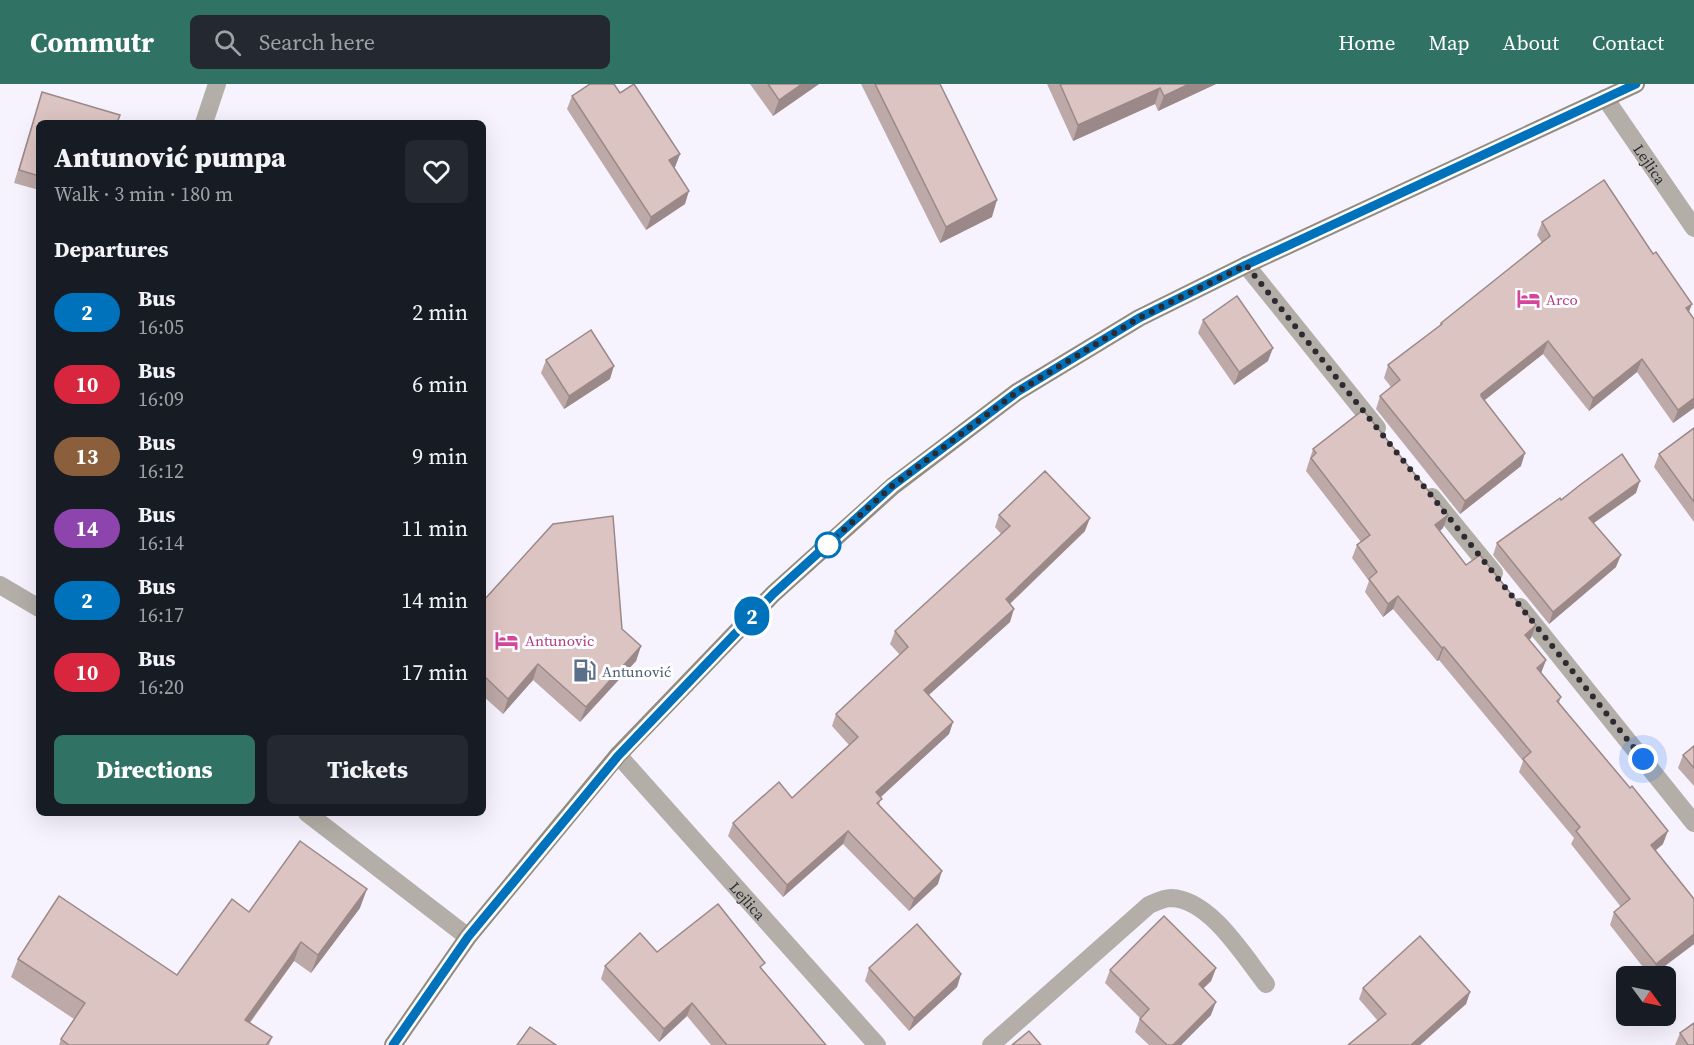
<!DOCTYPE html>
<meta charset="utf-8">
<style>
:root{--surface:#171b24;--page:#242831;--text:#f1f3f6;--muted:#9ea1a6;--accent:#307364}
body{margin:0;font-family:"Source Serif 4",serif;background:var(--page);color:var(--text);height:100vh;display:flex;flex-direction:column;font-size:22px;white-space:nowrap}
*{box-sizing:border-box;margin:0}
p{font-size:20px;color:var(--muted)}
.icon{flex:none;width:33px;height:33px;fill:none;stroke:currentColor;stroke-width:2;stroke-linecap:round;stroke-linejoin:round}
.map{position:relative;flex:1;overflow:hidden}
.sheet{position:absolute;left:36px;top:36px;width:450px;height:696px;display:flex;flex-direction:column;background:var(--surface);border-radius:9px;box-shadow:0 6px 24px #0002}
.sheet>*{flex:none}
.badge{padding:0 12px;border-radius:20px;font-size:21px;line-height:39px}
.needle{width:39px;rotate:123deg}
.buttons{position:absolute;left:1616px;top:882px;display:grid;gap:12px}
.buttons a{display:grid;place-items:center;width:60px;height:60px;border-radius:9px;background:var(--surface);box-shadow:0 6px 24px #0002;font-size:30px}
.you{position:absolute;width:30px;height:30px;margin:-15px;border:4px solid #fff;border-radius:50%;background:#1a73e8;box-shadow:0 0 0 9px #1a73e833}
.map>.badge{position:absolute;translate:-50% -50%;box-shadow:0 0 0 3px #fff}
h2{padding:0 18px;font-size:22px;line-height:54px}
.round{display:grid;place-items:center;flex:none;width:63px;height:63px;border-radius:9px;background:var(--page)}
.head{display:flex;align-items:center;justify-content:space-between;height:102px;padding:0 18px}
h1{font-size:28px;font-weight:800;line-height:45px}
.action{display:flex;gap:12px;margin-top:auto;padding:12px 18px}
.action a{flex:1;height:69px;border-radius:9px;background:var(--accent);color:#fff;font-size:24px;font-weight:800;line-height:69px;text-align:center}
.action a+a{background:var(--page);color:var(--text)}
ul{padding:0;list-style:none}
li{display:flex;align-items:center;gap:18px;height:72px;padding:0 18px}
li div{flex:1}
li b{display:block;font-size:22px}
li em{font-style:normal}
li .badge{min-width:66px;font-weight:700;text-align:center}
header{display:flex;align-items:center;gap:36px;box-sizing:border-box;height:84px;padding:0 30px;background:var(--accent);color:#fff}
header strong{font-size:28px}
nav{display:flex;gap:33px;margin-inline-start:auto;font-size:21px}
.search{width:420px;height:54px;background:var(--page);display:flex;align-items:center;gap:15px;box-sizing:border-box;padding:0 21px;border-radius:9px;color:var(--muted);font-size:22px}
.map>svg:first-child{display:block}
</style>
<header>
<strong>Commutr</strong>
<div class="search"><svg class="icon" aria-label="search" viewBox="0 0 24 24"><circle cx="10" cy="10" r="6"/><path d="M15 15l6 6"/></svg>Search here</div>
<nav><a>Home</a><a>Map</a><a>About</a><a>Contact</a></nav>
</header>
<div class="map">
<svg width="1694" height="961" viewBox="0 0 1694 961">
<rect width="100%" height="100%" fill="#f7f3fe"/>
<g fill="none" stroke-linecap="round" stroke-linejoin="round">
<!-- lane -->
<path stroke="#b3aea7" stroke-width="18" d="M991 961 1149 821C1156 818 1164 814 1171 814 1210 815 1244 872 1266 900"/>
<!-- street -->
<g stroke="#b3aea7" stroke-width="18">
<path id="s1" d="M1605 14 1694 144"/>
<path d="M204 39 217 0"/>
<path d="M1246 181 1377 344"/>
<path d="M1432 413 1494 489"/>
<path d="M0 501 39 524"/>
<path d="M1520 523 1694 739"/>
<path id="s2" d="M618 671 877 961"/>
<path d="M307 729 468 853"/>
</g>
<!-- secondary -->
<path stroke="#938c81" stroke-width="18" d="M393 961 468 853 618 671 773 510 893 402 1017 308 1139 234 1246 181 1636 0"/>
</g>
<!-- wall -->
<g fill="#bda9a7">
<path d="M750 0H819L773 32Z"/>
<path d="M861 0H940L992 133 940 159Z"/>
<path d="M1047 0H1216L1158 27 1155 20 1073 57Z"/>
<path d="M42 8 39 39V106L14 99Z"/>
<path d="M620 9 680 70 675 83 674 84 685 120 646 146 567 25 572 12Z"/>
<path d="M1542 138 1689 228 1694 324 1673 339 1637 288 1589 327 1543 270 1484 316 1521 382 1460 430 1376 325 1380 312 1391 303 1384 294 1388 281 1439 242 1441 239 1542 159 1537 151Z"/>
<path d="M1203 236 1268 277 1234 301 1198 249Z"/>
<path d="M546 276 610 295 564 325 541 289Z"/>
<path d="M1694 344V438L1654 383 1659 370Z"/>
<path d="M1313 365 1443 444 1440 447 1466 481 1536 541 1531 554 1529 556 1546 576 1541 589 1561 613 1559 619 1663 760 1656 766 1694 860 1652 892H1650L1610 841 1614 828 1621 823 1571 760 1574 754 1519 688 1523 677 1439 576 1437 577 1393 525 1383 533 1365 508 1369 497 1352 474 1357 461 1361 458 1306 387Z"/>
<path d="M1636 409 1594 439 1616 483 1549 540 1493 471 1497 459Z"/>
<path d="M999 431 1085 447 1010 520V538L928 611 953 638 949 650 881 713 879 722 938 800 909 827 843 760 783 813 728 752 733 739 792 714 849 661 832 642 836 630 900 571 890 560 895 547 1001 450 995 443Z"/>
<path d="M483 517 622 545 641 562 636 577 580 638 533 596 503 630 483 612Z"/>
<path d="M1694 662V702L1678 684 1683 671Z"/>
<path d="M360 824 311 889 294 877 250 939 272 953 269 961H59L61 955 74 935 11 893 18 875 177 891 249 828Z"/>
<path d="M657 868 763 886 826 961H711L687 932 659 958 601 895 605 882Z"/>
<path d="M869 884 961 890 957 903 909 947 865 897Z"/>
<path d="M1216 884 1211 897 1203 905 1211 931 1181 961H1149L1135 948 1140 934 1105 899 1110 886Z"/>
<path d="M1363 904 1470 908 1466 920 1420 961H1348L1378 937 1359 915Z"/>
<path d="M1680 949 1694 961H1675Z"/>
</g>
<!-- shaded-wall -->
<g fill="#9a8988">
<path d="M802 0H819L773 32 779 16Z"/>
<path d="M1189 0H1216L1158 27 1164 12Z"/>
<path d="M1160 4 1155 20 1073 57 1078 41Z"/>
<path d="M680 70 675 83 664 89 669 76Z"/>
<path d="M689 107 685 120 646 146 651 133Z"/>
<path d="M997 116 992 133 940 159 946 143Z"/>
<path d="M1692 220 1687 233 1686 224Z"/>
<path d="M1548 257 1543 270 1476 323 1481 310Z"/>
<path d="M1273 264 1268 277 1234 301 1239 288Z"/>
<path d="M1642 275 1637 288 1589 327 1593 314Z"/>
<path d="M614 282 610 295 564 325 569 312Z"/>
<path d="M1694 314V324L1673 339 1678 326Z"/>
<path d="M1525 369 1521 382 1460 430 1465 417Z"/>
<path d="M1640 397 1636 409 1585 445 1589 434Z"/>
<path d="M1448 431 1443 444 1431 454 1435 441Z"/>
<path d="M1090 434 1085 447 1001 528 1006 515Z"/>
<path d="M1621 471 1616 483 1549 540 1553 528Z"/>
<path d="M1398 512 1393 525 1383 533 1388 520Z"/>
<path d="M1014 525 1010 538 920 619 924 606Z"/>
<path d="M1536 541 1531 554 1520 564 1525 551Z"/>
<path d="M641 562 636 577 580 638 586 623Z"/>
<path d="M1444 563 1439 576 1437 577 1442 564Z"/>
<path d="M1546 576 1541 589 1537 584Z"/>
<path d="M538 580 533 596 503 630 508 615Z"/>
<path d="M953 638 949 650 872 721 876 708Z"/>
<path d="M848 747 843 760 783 813 787 801Z"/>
<path d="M1668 747 1663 760 1646 774 1651 761Z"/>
<path d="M942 787 938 800 909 827 914 815Z"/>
<path d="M367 805 360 824 311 889 318 871Z"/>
<path d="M1694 850V860L1651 892 1656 880Z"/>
<path d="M301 858 294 877 238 954 245 936Z"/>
<path d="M1216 884 1211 897 1194 913 1199 900Z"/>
<path d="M961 890 957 903 909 947 914 934Z"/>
<path d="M1470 908 1466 920 1420 961H1411Z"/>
<path d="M1216 918 1211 931 1181 961H1173Z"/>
<path d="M692 919 687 932 659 958 664 945Z"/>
</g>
<!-- building -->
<g fill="#dcc4c2" stroke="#9a8988" stroke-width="1.5">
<path d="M590 0H614L620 9 634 0 680 70 669 76 689 107 651 133 572 12Z"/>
<path d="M768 0H802L779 16Z"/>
<path d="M875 0H940L997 116 946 143Z"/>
<path d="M1060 0H1189L1164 12 1160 4 1078 41Z"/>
<path d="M42 8 120 31 117 39H39V92L19 86Z"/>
<path d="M1604 96 1653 170 1656 168 1692 220 1686 224 1694 235V314L1678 326 1642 275 1593 314 1548 257 1481 310V312L1525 369 1465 417 1380 312 1400 296 1388 281 1442 240 1441 239 1550 152 1542 138Z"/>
<path d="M1237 212 1273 264 1239 288 1203 236Z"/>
<path d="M591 246 614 282 569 312 546 276Z"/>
<path d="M1363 326 1448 431 1435 441 1466 481 1480 471 1536 541 1525 551 1546 576 1537 584 1561 613 1557 617 1630 704 1632 702 1668 747 1651 761 1694 815V850L1656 880 1614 828 1630 815 1576 747 1580 743 1523 675 1531 668 1444 563 1442 564 1398 512 1388 520 1369 495 1377 488 1357 461 1370 451 1311 374 1316 369 1313 365Z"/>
<path d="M1694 344V418L1659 370Z"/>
<path d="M1622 370 1640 397 1589 434 1621 471 1553 528 1497 459 1560 414 1561 416 1580 401Z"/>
<path d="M1045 387 1090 434 1006 515 1014 525 924 606 953 638 876 708 882 715 877 719 942 787 914 815 848 747 787 801 733 739 779 698 792 714 858 653 836 630 908 563 895 547 1010 442 999 431Z"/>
<path d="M613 432 622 545 641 562 586 623 538 580 508 615 483 591V517L553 440Z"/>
<path d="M1694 662V684L1683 671Z"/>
<path d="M300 757 367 805 318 871 301 858 245 936 272 953 266 961H69L61 955 85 919 18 875 59 812 177 891 232 815 249 828Z"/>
<path d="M718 820 765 879 760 883 826 961H727L692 919 664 945 605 882 640 849 657 868Z"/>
<path d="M1164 832 1216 884 1199 900 1216 918 1173 961H1167L1140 935 1149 925 1110 886Z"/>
<path d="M917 840 961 890 914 934 869 884Z"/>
<path d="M1420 852 1470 908 1411 961H1348L1386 930 1363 904Z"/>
<path d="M1694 939V961H1688L1680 949Z"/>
<path d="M530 943 556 961H517Z"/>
<path d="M1029 947 1041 961H1012Z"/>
</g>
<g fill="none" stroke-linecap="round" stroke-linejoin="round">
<defs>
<path id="line" d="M393 961 468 853 618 672 773 510 892 402 1017 308 1139 234 1246 181 1636 0"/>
</defs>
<!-- line casing -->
<use href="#line" stroke="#fff" stroke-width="14"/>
<!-- line -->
<use href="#line" stroke="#0072bc" stroke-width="9"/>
<!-- walk -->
<path stroke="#2d2b32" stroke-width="6" stroke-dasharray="0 10.8" d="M828 461 824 464 892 402 1017 308 1139 234 1246 181 1643 675"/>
</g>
<!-- icons -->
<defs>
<symbol id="hotel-bare" viewBox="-9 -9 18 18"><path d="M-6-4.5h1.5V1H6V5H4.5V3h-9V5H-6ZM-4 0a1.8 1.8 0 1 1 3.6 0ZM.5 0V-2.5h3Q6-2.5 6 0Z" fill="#d1479c" stroke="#fff" stroke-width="2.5" paint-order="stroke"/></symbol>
<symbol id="fuel-bare" viewBox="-9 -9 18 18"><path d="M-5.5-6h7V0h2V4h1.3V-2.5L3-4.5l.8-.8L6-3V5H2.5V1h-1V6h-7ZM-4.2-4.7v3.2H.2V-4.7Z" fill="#5c6f8a" stroke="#fff" stroke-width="2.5" paint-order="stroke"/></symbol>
</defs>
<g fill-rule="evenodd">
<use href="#hotel-bare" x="1512" y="198" width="33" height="33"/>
<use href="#hotel-bare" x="490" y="540" width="33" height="33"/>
<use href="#fuel-bare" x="568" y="570" width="33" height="33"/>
</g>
<!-- markers -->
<circle fill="#fff" stroke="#0072bc" stroke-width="3" cx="828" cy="461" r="12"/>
<g text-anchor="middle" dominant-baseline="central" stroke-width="6" stroke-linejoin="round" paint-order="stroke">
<!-- street labels -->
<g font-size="15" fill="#2d2b32" stroke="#fff">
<text stroke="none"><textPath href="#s1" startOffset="80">Lejlica</textPath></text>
<text stroke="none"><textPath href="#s2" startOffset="195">Lejlica</textPath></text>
</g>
<!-- hotel labels -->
<g font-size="15" fill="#b23c85" stroke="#fff" text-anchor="start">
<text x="1546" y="215">Arco</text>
<text x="525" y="556">Antunovic</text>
</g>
<!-- service labels -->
<g font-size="15" fill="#4e5e75" stroke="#fff" text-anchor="start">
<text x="602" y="587">Antunović</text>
</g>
</g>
</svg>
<div class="buttons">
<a><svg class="needle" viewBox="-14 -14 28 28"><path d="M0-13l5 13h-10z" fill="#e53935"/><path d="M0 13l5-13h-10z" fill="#9ea1a6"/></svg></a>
</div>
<div class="you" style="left:1643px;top:675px"></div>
<b class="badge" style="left:752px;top:532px;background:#0072bc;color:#fff">2</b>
<section class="sheet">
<div class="head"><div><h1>Antunović pumpa</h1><p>Walk · 3 min · 180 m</p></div><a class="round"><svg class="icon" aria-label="heart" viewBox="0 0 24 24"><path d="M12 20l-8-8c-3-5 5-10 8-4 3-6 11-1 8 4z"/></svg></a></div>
<h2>Departures</h2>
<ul>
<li><span class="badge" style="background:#0072bc;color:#fff">2</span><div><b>Bus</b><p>16:05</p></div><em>2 min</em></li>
<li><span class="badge" style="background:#d7263d;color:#fff">10</span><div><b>Bus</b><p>16:09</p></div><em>6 min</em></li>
<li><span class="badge" style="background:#8b5e3c;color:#fff">13</span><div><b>Bus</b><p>16:12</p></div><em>9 min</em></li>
<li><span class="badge" style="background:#8e44ad;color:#fff">14</span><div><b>Bus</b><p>16:14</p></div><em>11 min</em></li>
<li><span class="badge" style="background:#0072bc;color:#fff">2</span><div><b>Bus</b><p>16:17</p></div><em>14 min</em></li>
<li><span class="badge" style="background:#d7263d;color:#fff">10</span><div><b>Bus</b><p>16:20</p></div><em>17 min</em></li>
</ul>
<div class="action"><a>Directions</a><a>Tickets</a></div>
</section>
</div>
